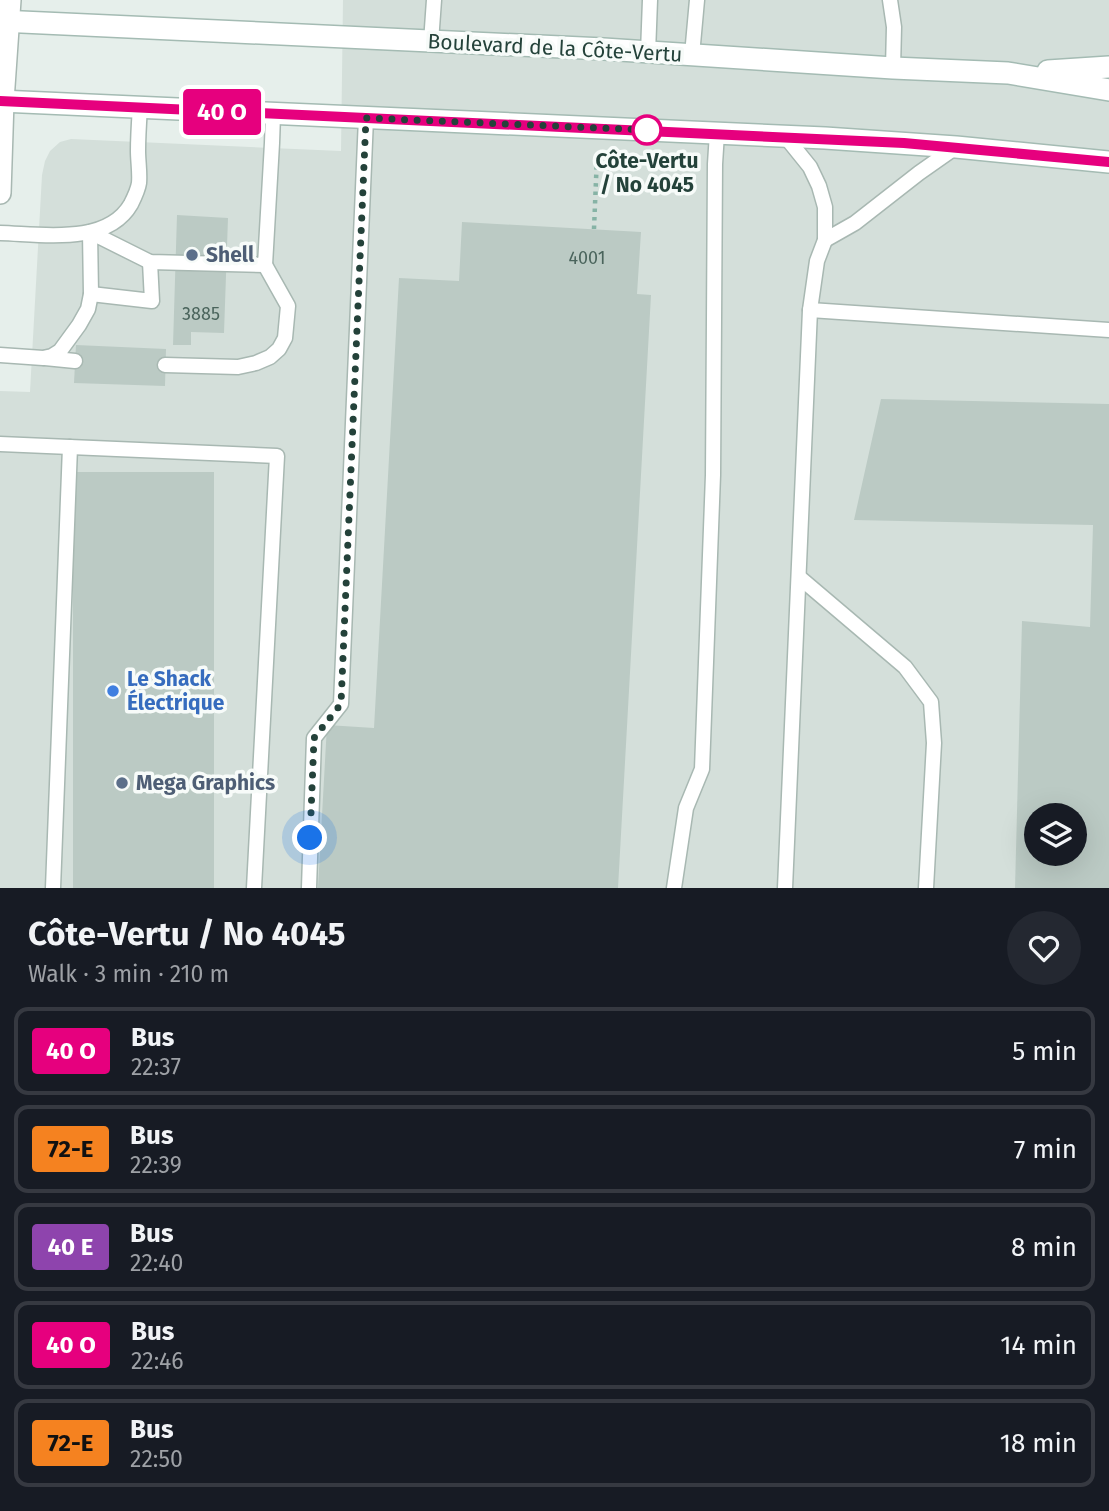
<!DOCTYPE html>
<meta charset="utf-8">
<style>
:root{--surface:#171b24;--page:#242831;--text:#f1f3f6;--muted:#9ea1a6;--line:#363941}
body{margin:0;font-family:"Fira Sans",sans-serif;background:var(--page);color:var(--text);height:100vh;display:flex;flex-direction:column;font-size:26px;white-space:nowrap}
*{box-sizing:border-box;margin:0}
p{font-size:23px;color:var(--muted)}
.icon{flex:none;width:38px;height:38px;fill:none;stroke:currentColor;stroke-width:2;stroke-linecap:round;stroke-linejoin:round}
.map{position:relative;height:888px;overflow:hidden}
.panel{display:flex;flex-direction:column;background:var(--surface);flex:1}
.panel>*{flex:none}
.badge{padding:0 14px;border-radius:5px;font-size:24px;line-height:46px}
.buttons{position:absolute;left:1024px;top:803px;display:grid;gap:14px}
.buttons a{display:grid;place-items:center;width:63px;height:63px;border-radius:50%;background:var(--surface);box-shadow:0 7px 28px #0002;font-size:35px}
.you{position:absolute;width:35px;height:35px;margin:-18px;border:5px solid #fff;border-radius:50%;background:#1a73e8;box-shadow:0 0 0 10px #1a73e833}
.map>.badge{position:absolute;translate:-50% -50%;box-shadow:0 0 0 4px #fff}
.round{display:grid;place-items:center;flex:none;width:74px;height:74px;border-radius:37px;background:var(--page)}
.headline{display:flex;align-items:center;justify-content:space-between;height:119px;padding:0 28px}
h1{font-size:33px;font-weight:700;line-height:52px}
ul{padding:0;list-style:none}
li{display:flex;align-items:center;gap:21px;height:88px;margin:0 14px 10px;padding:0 14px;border:4px solid var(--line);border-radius:14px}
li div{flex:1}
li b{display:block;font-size:26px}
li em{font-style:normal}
li .badge{min-width:77px;font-weight:700;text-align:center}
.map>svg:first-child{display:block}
</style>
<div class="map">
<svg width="1109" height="888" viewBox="0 0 1109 888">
<rect width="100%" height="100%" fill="#e6efeb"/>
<!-- built -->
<path fill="#d4dfda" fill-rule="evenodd" d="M343 0H1109V888H0V391L30 392 42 175 45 161 50 151 60 142 71 139 341 151ZM1036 816H1074V854H1036Z"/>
<!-- building -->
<g fill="#bbcac4" fill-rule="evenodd">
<path d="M177 215 228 218 224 333 191 332V345H173Z"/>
<path d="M462 222 641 232 637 294 651 295 618 888H318L327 725 374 728 399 278 459 281Z"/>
<path d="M76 345 166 349 165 386 74 383Z"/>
<path d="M881 399 1109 404V888H1015L1022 621 1090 627 1093 525 854 520ZM1036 816H1074V854H1036Z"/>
<rect x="73" y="472" width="141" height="416"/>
</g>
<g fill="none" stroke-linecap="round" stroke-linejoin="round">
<defs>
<g id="lane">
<path d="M890 0 894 27 893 68"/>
<path d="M431 42 434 0"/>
<path d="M648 53 650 0"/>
<path d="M692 55 697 0"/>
<path d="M0 233C41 234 107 246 131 204 134 198 138 190 139 183 140 173 138 161 138 151 138 136 139 122 140 107"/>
<path d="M825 240 855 223 919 173 956 147"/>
<path d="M91 294 152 301 150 262"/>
<path d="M810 310 1109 330"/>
<path d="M0 355 43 358 52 356 60 351 79 325 88 309 91 294 90 232 150 262 265 265 272 143 273 115"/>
<path d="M45 358 75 361"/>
<path d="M165 365 238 367 256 363 270 357 279 349 285 338 288 306 265 265"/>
<path d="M0 444 277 456 254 888"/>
<path d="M799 577 905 667 931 702 934 743 926 888"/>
<path d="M53 888 70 447"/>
<path d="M309 888 314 738 341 704 366 118"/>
<path d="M674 888 686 808 702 769 713 475 715 164 717 133"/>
<path d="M785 888 810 310 817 261 825 240V207L819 186 810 167 785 136"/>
</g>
<path id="street" d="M0 193 3 101 10 0"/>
<g id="secondary">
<path d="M0 21 604 49 893 68 1008 73 1109 90"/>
<path d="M1048 71 1109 67"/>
<path d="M0 101 825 138 956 147 1109 162"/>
</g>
</defs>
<!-- lane casing -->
<use href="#lane" stroke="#a8b8b2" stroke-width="17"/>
<!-- street casing -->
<use href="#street" stroke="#a8b8b2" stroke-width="24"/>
<!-- secondary casing -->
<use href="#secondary" stroke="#a4bbb3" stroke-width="24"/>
<!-- path -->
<path stroke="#86b3a5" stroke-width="4.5" stroke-dasharray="3.5 5" stroke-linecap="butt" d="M594 229 597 156"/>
<!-- lane -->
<use href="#lane" stroke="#fff" stroke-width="14"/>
<!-- street -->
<use href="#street" stroke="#fff" stroke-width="21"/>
<!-- secondary -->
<use href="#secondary" stroke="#fff" stroke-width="21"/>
</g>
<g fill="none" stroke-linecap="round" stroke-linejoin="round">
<defs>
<path id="line" d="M0 101 904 143 1109 162"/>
</defs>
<!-- line casing -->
<use href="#line" stroke="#fff" stroke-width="16"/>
<!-- line -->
<use href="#line" stroke="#e6007e" stroke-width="10"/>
<!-- walk -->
<path stroke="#24423a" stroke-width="7" stroke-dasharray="0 12.6" d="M310 838 314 738 341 704 366 118 647 130"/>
</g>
<!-- markers -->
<circle fill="#fff" stroke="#e6007e" stroke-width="3.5" cx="647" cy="130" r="14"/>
<g fill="#5c6f8a" stroke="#f7fbf9" stroke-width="2.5">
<circle cx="192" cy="255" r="7"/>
<circle cx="122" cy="783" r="7"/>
</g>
<circle fill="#3f7fe0" stroke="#f7fbf9" stroke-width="2.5" cx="113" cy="691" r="7"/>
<g text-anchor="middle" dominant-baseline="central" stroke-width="7" stroke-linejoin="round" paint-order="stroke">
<!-- number labels -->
<g font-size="18" fill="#4a645c">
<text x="587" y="258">4001</text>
<text x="201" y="314">3885</text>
</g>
<!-- street labels -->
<g font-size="21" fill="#24423a" stroke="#f7fbf9">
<text transform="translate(555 48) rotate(3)">Boulevard de la Côte-Vertu</text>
</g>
<!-- stop labels -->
<g font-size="21" font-weight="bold" fill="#24423a" stroke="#f7fbf9">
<text x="647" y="161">Côte-Vertu<tspan x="647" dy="24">/ No 4045</tspan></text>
</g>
<!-- service labels -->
<g font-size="21" font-weight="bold" fill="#4e5e75" stroke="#f7fbf9" text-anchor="start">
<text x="206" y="255">Shell</text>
<text x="136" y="783">Mega Graphics</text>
</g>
<!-- shop labels -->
<g font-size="21" font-weight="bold" fill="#366cbe" stroke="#f7fbf9" text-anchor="start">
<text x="127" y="679">Le Shack<tspan x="127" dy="24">Électrique</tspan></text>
</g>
</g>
</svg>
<div class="buttons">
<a><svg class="icon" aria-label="layers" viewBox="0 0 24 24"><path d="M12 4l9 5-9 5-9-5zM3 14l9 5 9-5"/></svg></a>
</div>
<div class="you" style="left:310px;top:838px"></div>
<b class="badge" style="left:222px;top:112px;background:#e6007e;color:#fff">40 O</b>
</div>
<section class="panel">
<div class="headline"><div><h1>Côte-Vertu / No 4045</h1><p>Walk · 3 min · 210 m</p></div><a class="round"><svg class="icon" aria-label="heart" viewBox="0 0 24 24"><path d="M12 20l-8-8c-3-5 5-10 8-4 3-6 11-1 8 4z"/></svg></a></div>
<ul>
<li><span class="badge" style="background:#e6007e;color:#fff">40 O</span><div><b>Bus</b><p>22:37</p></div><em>5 min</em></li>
<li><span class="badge" style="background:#f58220;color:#111">72-E</span><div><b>Bus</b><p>22:39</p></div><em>7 min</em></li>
<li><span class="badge" style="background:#8e44ad;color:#fff">40 E</span><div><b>Bus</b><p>22:40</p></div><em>8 min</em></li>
<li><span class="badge" style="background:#e6007e;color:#fff">40 O</span><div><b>Bus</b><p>22:46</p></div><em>14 min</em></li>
<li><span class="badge" style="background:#f58220;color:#111">72-E</span><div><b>Bus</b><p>22:50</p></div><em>18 min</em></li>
</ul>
</section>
